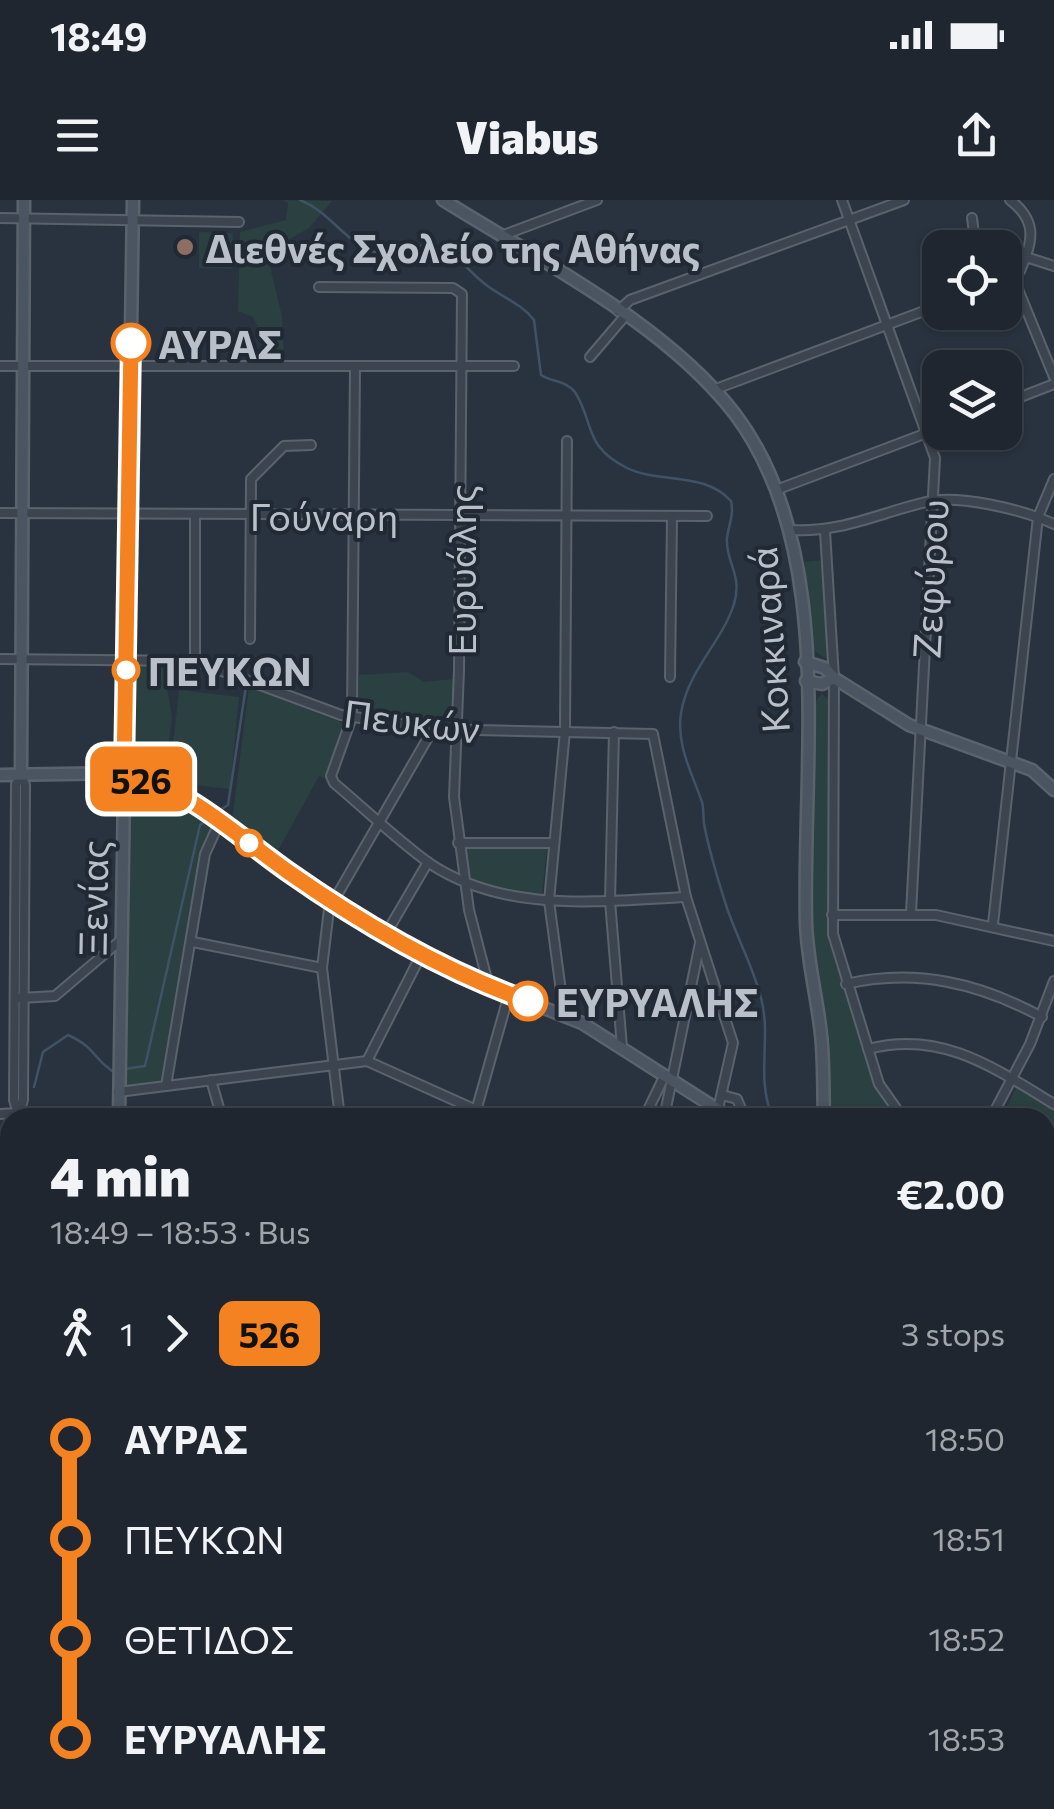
<!DOCTYPE html>
<meta charset="utf-8">
<style>
:root{--surface:#1f262f;--page:#272e37;--text:#f1f3f6;--muted:#a1a5aa;--line:#3c434b}
body{margin:0;font-family:Commissioner,sans-serif;background:var(--page);color:var(--text);height:100vh;display:flex;flex-direction:column;font-size:38px;white-space:nowrap}
*{box-sizing:border-box;margin:0}
p{font-size:32px;color:var(--muted)}
.icon{flex:none;width:55px;height:55px;fill:none;stroke:currentColor;stroke-width:2;stroke-linecap:round;stroke-linejoin:round}
.map{position:relative;flex:1;overflow:hidden}
.sheet{position:absolute;left:0px;top:908px;width:1055px;height:702px;display:flex;flex-direction:column;background:var(--surface);border-radius:30px 30px 0 0;box-shadow:0 2px 8px #0004,0 0 0 2px var(--line)}
.sheet>*{flex:none}
.badge{padding:0 20px;border-radius:15px;font-size:35px;line-height:65px}
.controls{position:absolute;left:922px;top:30px;display:grid;gap:20px}
.controls a{display:grid;place-items:center;width:100px;height:100px;border-radius:20px;background:var(--surface);box-shadow:0 2px 8px #0004,0 0 0 2px var(--line);font-size:50px}
.map>.badge{position:absolute;translate:-50% -50%;box-shadow:0 0 0 5px #fff}
.legs{display:flex;align-items:center;gap:15px;height:110px;padding:0 50px;font-size:32px}
.legs p{margin-inline-start:auto}
.headline{display:flex;align-items:center;justify-content:space-between;height:170px;padding:0 50px}
h1{font-size:55px;font-weight:800;line-height:75px}
ul{padding:0 50px;list-style:none}
li{display:flex;align-items:center;gap:35px;height:100px;font-size:38px}
li i{display:grid;place-items:center;width:15px;height:100%;margin:0 12px;background:currentColor}
li i::after{content:'';width:25px;height:25px;margin:-12px;border:8px solid;border-radius:50%;background:var(--surface)}
li p{margin-inline-start:auto}
li:first-child i{background:linear-gradient(#0000 50%,currentColor 0)}
li:last-child i{background:linear-gradient(currentColor 50%,#0000 0)}
.status{display:flex;justify-content:space-between;align-items:center;height:70px;padding:0 50px;background:var(--surface);direction:ltr}
.status svg{height:28px;fill:currentColor}
header{display:flex;justify-content:space-between;align-items:center;height:130px;padding:0 50px;background:var(--surface);font-size:45px;font-weight:800}
.map>svg:first-child{display:block}
</style>
<div class="status"><b>18:49</b><svg viewBox="0 0 49 12"><path d="M0 12V9h3v3zM5 12V6h3v6zM10 12V3h3v9zM15 12V0h3v12zM26 1h20v11H26zM47 4h2v5h-2z"/></svg></div>
<header><svg class="icon" aria-label="menu" viewBox="0 0 24 24"><path d="M4 6h16M4 12h16M4 18h16"/></svg>Viabus<svg class="icon" aria-label="share" viewBox="0 0 24 24"><path d="M12 15V3M7 8l5-5 5 5M5 13v7h14v-7"/></svg></header>
<div class="map">
<svg width="1054" height="1609" viewBox="0 0 1054 1609">
<rect width="100%" height="100%" fill="#29333f"/>
<!-- green -->
<g fill="#2b4041">
<path d="M283 0 332 1 309 28 283 43 270 67 282 116 284 162 259 161 262 137 253 117 238 111 240 32 286 20 288 3Z"/>
<path d="M199 32 233 33 232 69 199 68Z"/>
<path d="M824 360 828 460 813 450 804 362Z"/>
<path d="M132 464H163L172 517 164 581 132 566Z"/>
<path d="M408 472 424 482 454 479V524L358 507 359 475Z"/>
<path d="M249 487 348 525 326 578 319 576 275 656 232 622Z"/>
<path d="M179 490 239 497 230 589 169 582Z"/>
<path d="M822 494 831 502 830 733 873 879 899 917H831L829 835 812 728 813 504Z"/>
<path d="M131 579 214 623 204 644 164 877 158 883 124 888Z"/>
<path d="M464 646 547 647 542 694 526 695 469 680Z"/>
<path d="M1017 885 1054 907V939L1045 935V918L1003 917Z"/>
<path d="M0 1098 10 1099V1260L0 1276Z"/>
<path d="M798 1600H959L960 1609H795Z"/>
</g>
<g fill="none" stroke-linecap="round" stroke-linejoin="round">
<!-- stream -->
<g stroke="#405266" stroke-width="2.5">
<path d="M300 0C328 11 343 38 368 50 385 57 404 46 421 46 454 46 462 66 485 84 501 97 521 103 534 120L541 175C552 182 567 181 575 192 595 224 583 246 627 268 660 284 704 271 731 301 734 316 729 323 727 338 725 362 743 374 734 404 722 442 688 470 681 513 676 545 692 573 702 602 704 609 703 616 704 624 709 650 718 680 726 705 736 736 753 766 761 798 772 838 755 878 773 918"/>
<path d="M217 612 228 605 246 486"/>
<path d="M125 869 145 866 200 625 208 619"/>
<path d="M34 887 43 852 68 835C96 848 91 856 112 871"/>
<path d="M943 1600 945 1609"/>
</g>
<defs>
<g id="street">
<path d="M842 0 935 258 911 713"/>
<path d="M0 18 239 22"/>
<path d="M972 18 976 48"/>
<path d="M501 36 597 0"/>
<path d="M1026 57 1054 66"/>
<path d="M1013 77 1054 177"/>
<path d="M1005 80 1020 71C1033 42 1038 21 1010 0"/>
<path d="M319 87 453 88 462 94 459 470 454 597 469 710 489 787"/>
<path d="M618 111 630 100 904 0"/>
<path d="M590 157 625 116"/>
<path d="M0 166H514"/>
<path d="M355 166 352 517 331 576 334 583C365 609 396 639 429 663 505 714 599 701 686 697"/>
<path d="M713 190 940 105"/>
<path d="M1005 203 1054 184"/>
<path d="M776 290 940 228"/>
<path d="M0 313 707 316"/>
<path d="M195 314V461"/>
<path d="M791 330C841 333 879 313 926 302 959 294 1024 310 1054 324"/>
<path d="M825 331 834 478 833 734 879 884 903 918"/>
<path d="M250 439 251 279 284 246 311 245"/>
<path d="M0 459 195 461 341 515 433 529 653 534 686 697 733 843 718 909"/>
<path d="M670 477 672 316"/>
<path d="M614 532 610 701 622 847"/>
<path d="M458 643H553"/>
<path d="M832 715H936L1054 741"/>
<path d="M993 724 1038 317 1054 279"/>
<path d="M387 732 428 662"/>
<path d="M193 742 322 768"/>
<path d="M846 784C916 768 979 783 1042 817"/>
<path d="M20 798 55 796 121 740"/>
<path d="M564 814 549 701 565 531 567 241"/>
<path d="M868 849C941 830 993 867 1054 904"/>
<path d="M367 861 422 753"/>
<path d="M211 880 222 918"/>
<path d="M166 886 205 654 220 621"/>
<path d="M118 892 367 861 476 910"/>
<path d="M722 895 737 899 745 918"/>
<path d="M19 913 23 900 25 585 21 574"/>
<path d="M0 914 18 913 14 900 16 584 21 574"/>
<path d="M340 918 322 768 329 709 433 529"/>
<path d="M474 918 509 794"/>
<path d="M644 918 665 875"/>
<path d="M664 918 700 743"/>
<path d="M991 918 1030 844 1054 781"/>
<path d="M1054 971V1017"/>
<path d="M1045 1231 1054 1234"/>
<path d="M1045 1534H1054"/>
<path d="M991 1600 992 1609"/>
</g>
<g id="secondary">
<path d="M443 0C539 60 666 124 735 214 837 350 802 561 806 722 807 760 817 797 821 834 824 862 823 890 824 918"/>
<path d="M805 462 825 468 834 478 822 484 806 481"/>
<path d="M834 478 909 525 1032 570 1054 590"/>
<path d="M21 574 24 0"/>
<path d="M0 575 124 573 202 607 334 702 468 778 582 823 731 918"/>
<path d="M119 918 133 0"/>
<path d="M1045 941 1054 944"/>
<path d="M0 1095H10"/>
<path d="M782 1609 784 1600"/>
</g>
</defs>
<!-- street casing -->
<use href="#street" stroke="#5a636c" stroke-width="12"/>
<!-- secondary casing -->
<use href="#secondary" stroke="#5a636c" stroke-width="15"/>
<!-- street -->
<use href="#street" stroke="#3c454f" stroke-width="8"/>
<!-- secondary -->
<use href="#secondary" stroke="#4b5461" stroke-width="10"/>
</g>
<g fill="none" stroke-linecap="round" stroke-linejoin="round">
<defs>
<path id="line-1" d="M131 143 124 573C187 587 236 635 287 671 361 723 443 771 528 801"/>
</defs>
<!-- line-1 casing -->
<use href="#line-1" stroke="#fff" stroke-width="22"/>
<!-- line-1 -->
<use href="#line-1" stroke="#f58220" stroke-width="15"/>
</g>
<!-- markers -->
<circle fill="#8d6e63" stroke="#212a34" stroke-width="4" cx="185" cy="47" r="10"/>
<g fill="#fff" stroke="#f58220" stroke-width="5">
<circle cx="131" cy="143" r="18"/>
<circle cx="126" cy="470" r="12"/>
<circle cx="249" cy="643" r="12"/>
<circle cx="528" cy="801" r="18"/>
</g>
<g text-anchor="middle" dominant-baseline="central" stroke-width="8" stroke-linejoin="round" paint-order="stroke">
<!-- poi labels -->
<g font-size="38" font-weight="bold" fill="#b9c0c9" stroke="#212a34" text-anchor="start">
<text x="205" y="47">Διεθνές Σχολείο της Αθήνας</text>
</g>
<!-- stop labels -->
<g font-size="38" font-weight="bold" fill="#b9c0c9" stroke="#212a34" text-anchor="start">
<text x="158" y="143">ΑΥΡΑΣ</text>
<text x="148" y="470">ΠΕΥΚΩΝ</text>
<text x="556" y="801">ΕΥΡΥΑΛΗΣ</text>
</g>
<!-- street labels -->
<g font-size="38" fill="#b9c0c9" stroke="#212a34">
<text x="324" y="315">Γούναρη</text>
<text transform="translate(460 370) rotate(-90)">Ευρυάλης</text>
<text transform="translate(929 379) rotate(-87)">Ζεφύρου</text>
<text transform="translate(768 440) rotate(-94)">Κοκκιναρά</text>
<text transform="translate(412 520) rotate(7)">Πευκών</text>
<text transform="translate(92 698) rotate(-89)">Ξενίας</text>
</g>
</g>
</svg>
<div class="controls">
<a><svg class="icon" aria-label="locate" viewBox="0 0 24 24"><circle cx="12" cy="12" r="6"/><path d="M12 2v4M12 18v4M2 12h4M18 12h4"/></svg></a>
<a><svg class="icon" aria-label="layers" viewBox="0 0 24 24"><path d="M12 4l9 5-9 5-9-5zM3 14l9 5 9-5"/></svg></a>
</div>
<b class="badge" style="left:141px;top:579px;background:#f58220;color:#111">526</b>
<section class="sheet">
<div class="headline"><div><h1>4 min</h1><p>18:49 – 18:53 · Bus</p></div><b>€2.00</b></div>
<div class="legs"><svg class="icon" aria-label="walk" viewBox="0 0 24 24"><circle cx="13" cy="4" r="2"/><path d="M13 8l-2 6 4 7M11 14l-3 7M7 12l3-4h3l4 4"/></svg>1<svg class="icon" aria-label="forward" viewBox="0 0 24 24"><path d="M9 5l7 7-7 7"/></svg><b class="badge" style="background:#f58220;color:#111">526</b><p>3 stops</p></div>
<ul>
<li><i style="color:#f58220"></i><b>ΑΥΡΑΣ</b><p>18:50</p></li>
<li><i style="color:#f58220"></i><span>ΠΕΥΚΩΝ</span><p>18:51</p></li>
<li><i style="color:#f58220"></i><span>ΘΕΤΙΔΟΣ</span><p>18:52</p></li>
<li><i style="color:#f58220"></i><b>ΕΥΡΥΑΛΗΣ</b><p>18:53</p></li>
</ul>
</section>
</div>
